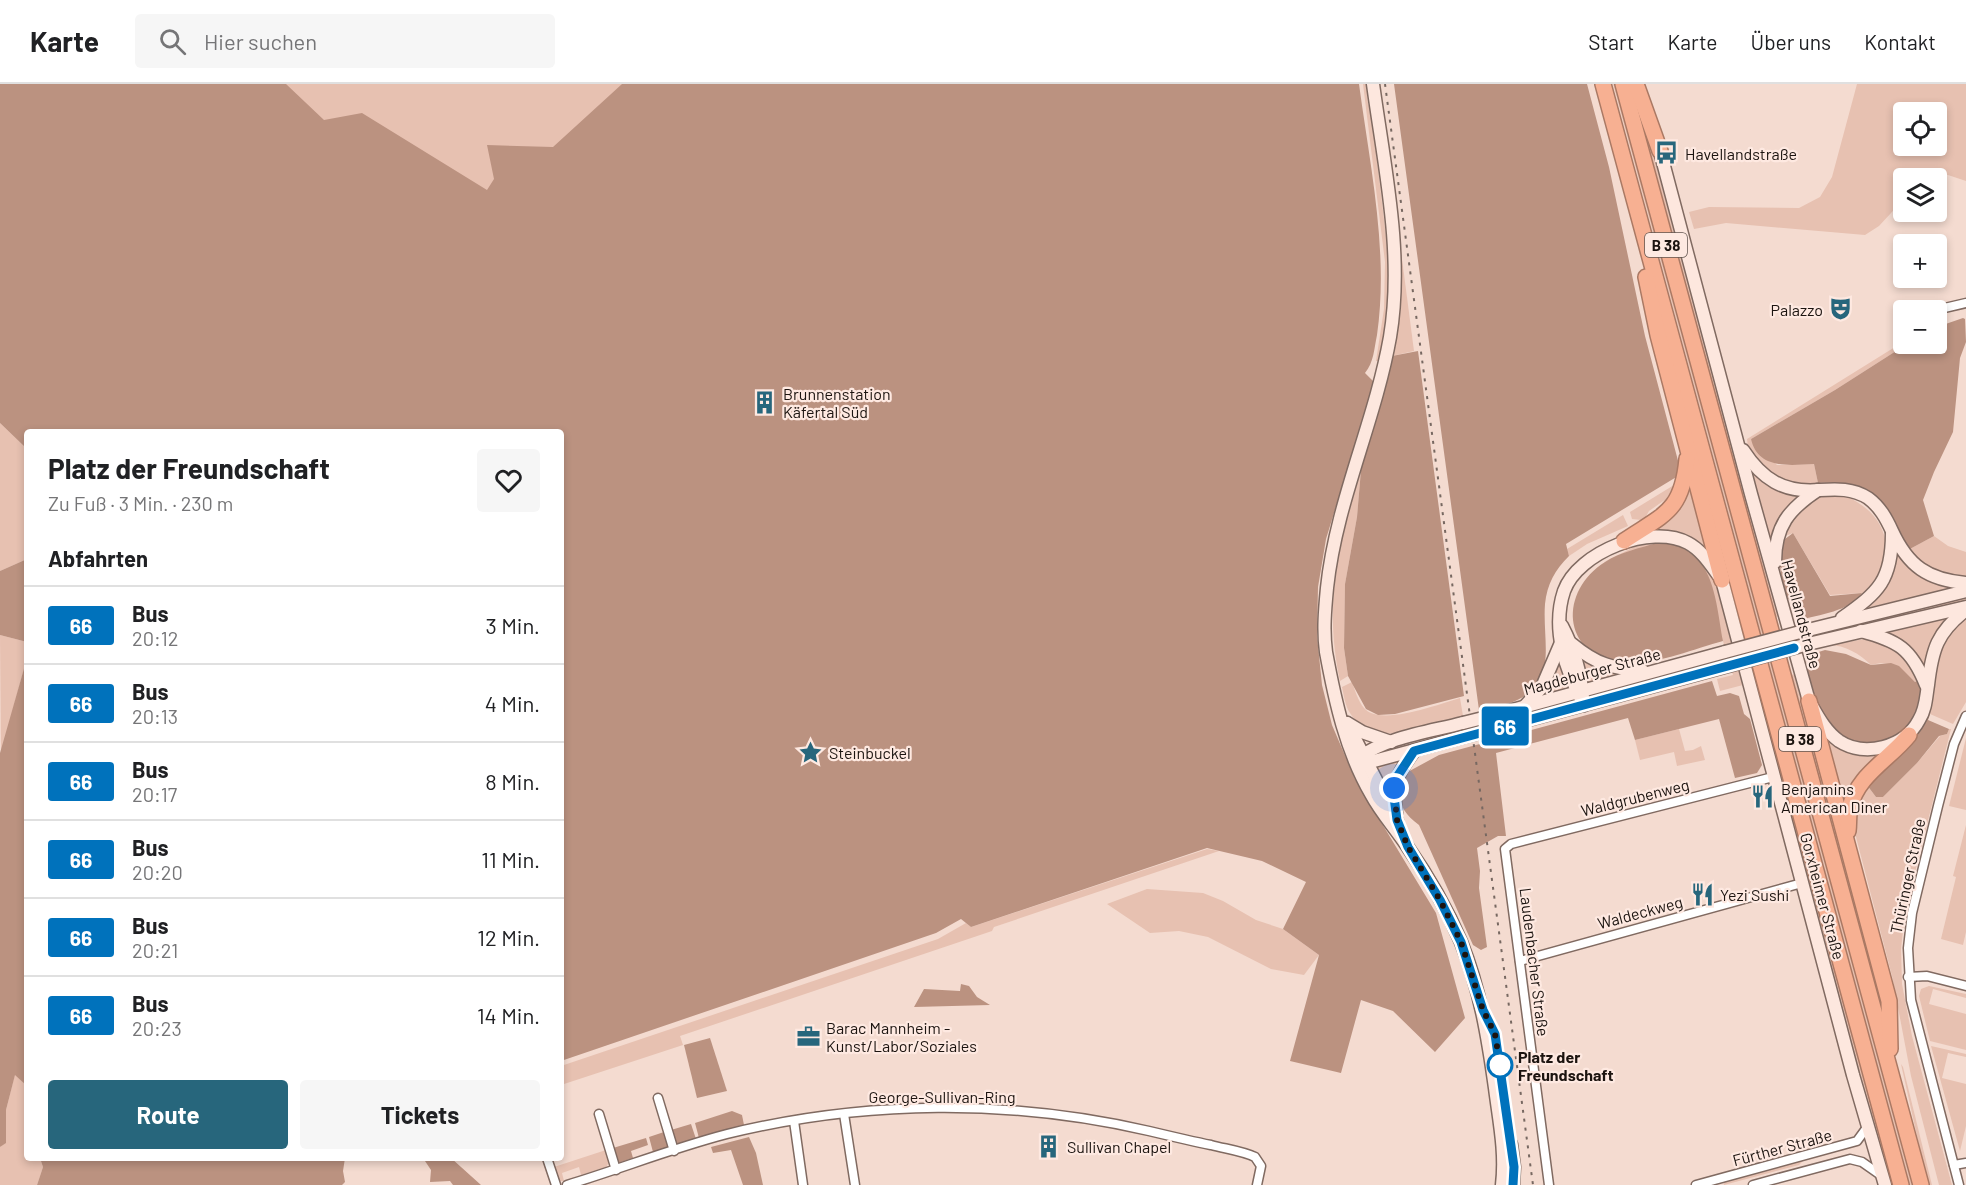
<!DOCTYPE html>
<html lang="de">
<meta charset="utf-8">
<style>
:root{--surface:#fff;--page:#f6f6f6;--text:#202124;--muted:#757577;--line:#e0e0e0;--accent:#27667c}
body{margin:0;font-family:Barlow,sans-serif;background:var(--page);color:var(--text);height:100vh;display:flex;flex-direction:column;font-size:22px;white-space:nowrap}
*{box-sizing:border-box;margin:0}
p{font-size:20px;color:var(--muted)}
.icon{flex:none;width:33px;height:33px;fill:none;stroke:currentColor;stroke-width:2;stroke-linecap:round;stroke-linejoin:round}
.map{position:relative;flex:1;overflow:hidden}
.drawer{position:absolute;left:24px;top:345px;width:540px;height:732px;display:flex;flex-direction:column;background:var(--surface);border-radius:6px;box-shadow:0 3px 9px #0003}
.drawer>*{flex:none}
.badge{padding:0 12px;border-radius:4px;font-size:21px;line-height:39px}
.fabs{position:absolute;left:1893px;top:18px;display:grid;gap:12px}
.fabs a{display:grid;place-items:center;width:54px;height:54px;border-radius:6px;background:var(--surface);box-shadow:0 3px 9px #0003;font-size:30px}
.you{position:absolute;width:30px;height:30px;margin:-15px;border:4px solid #fff;border-radius:50%;background:#1a73e8;box-shadow:0 0 0 9px #1a73e833}
.map>.badge{position:absolute;translate:-50% -50%;box-shadow:0 0 0 3px #fff}
h2{padding:0 24px;font-size:22px;line-height:54px}
.round{display:grid;place-items:center;flex:none;width:63px;height:63px;border-radius:6px;background:var(--page)}
.headline{display:flex;align-items:center;justify-content:space-between;height:102px;padding:0 24px}
h1{font-size:28px;font-weight:700;line-height:45px}
.action{display:flex;gap:12px;margin-top:auto;padding:12px 24px}
.action a{flex:1;height:69px;border-radius:6px;background:var(--accent);color:#fff;font-size:24px;font-weight:700;line-height:69px;text-align:center}
.action a+a{background:var(--page);color:var(--text)}
ul{padding:0;list-style:none}
li{display:flex;align-items:center;gap:18px;height:78px;padding:0 24px;border-top:2px solid var(--line)}
li div{flex:1}
li b{display:block;font-size:22px}
li em{font-style:normal}
li .badge{min-width:66px;font-weight:700;text-align:center}
header{display:flex;align-items:center;gap:36px;box-sizing:border-box;height:84px;padding:0 30px;background:var(--surface);border-bottom:2px solid var(--line)}
header strong{font-size:28px}
nav{display:flex;gap:33px;margin-inline-start:auto;font-size:21px}
.search{width:420px;height:54px;background:var(--page);display:flex;align-items:center;gap:15px;box-sizing:border-box;padding:0 21px;border-radius:6px;color:var(--muted);font-size:22px}
.map>svg:first-child{display:block}
</style>
<header>
<strong>Karte</strong>
<div class="search"><svg class="icon" aria-label="search" viewBox="0 0 24 24"><circle cx="10" cy="10" r="6"/><path d="M15 15l6 6"/></svg>Hier suchen</div>
<nav><a>Start</a><a>Karte</a><a>Über uns</a><a>Kontakt</a></nav>
</header>
<div class="map">
<svg width="1966" height="1101" viewBox="0 0 1966 1101">
<rect width="100%" height="100%" fill="#f4dbd0"/>
<!-- green -->
<g fill="#e7c1b1" fill-rule="evenodd">
<path d="M263 0H656L448 199Z"/>
<path d="M1363 0H1368C1369 9 1365 17 1371 26L1389 177 1388 225 1379 277H1376L1384 225 1385 178Z"/>
<path d="M1613 0H1616L1912 1101H1909Z"/>
<path d="M1857 0H1966V97L1948 91 1935 89 1924 94H1904L1903 116 1879 142 1865 151 1726 139 1694 145 1689 128 1709 123 1799 124 1820 113 1832 93ZM1936 28V62H1904V28Z"/>
<path d="M1641 35 1650 54 1779 532 1775 533Z"/>
<path d="M1392 98 1414 267 1392 272Z"/>
<path d="M1903 258 1907 260 1835 306 1751 355 1777 381 1814 380 1818 399C1852 415 1882 423 1887 465L1898 464 1949 502 1948 505 1862 525 1857 519 1862 509 1830 511 1793 449 1770 458 1751 388 1747 355Z"/>
<path d="M0 339 27 365V475L0 487Z"/>
<path d="M1361 386 1357 433 1345 500 1344 564 1348 592 1340 597C1323 517 1339 462 1361 386Z"/>
<path d="M1690 392 1714 474 1642 448Z"/>
<path d="M1674 401 1675 406 1669 413 1649 427 1645 434 1641 436 1632 435 1630 428Z"/>
<path d="M1623 431 1628 442 1587 460 1569 472 1567 465Z"/>
<path d="M1934 452 1948 462 1966 468V494L1925 485 1908 466Z"/>
<path d="M1662 455 1688 463 1710 486 1716 501 1743 601 1720 607 1717 595 1733 591 1723 557 1657 459 1604 478 1638 461Z"/>
<path d="M1966 512V517L1817 553 1815 549Z"/>
<path d="M1949 532 1925 583 1886 549 1888 547Z"/>
<path d="M1966 533V618L1953 640 1930 630 1933 589 1941 556Z"/>
<path d="M0 551 27 558V574L1 669Z"/>
<path d="M1865 555 1880 557 1907 573 1919 596 1915 598C1902 585 1891 575 1871 581 1860 570 1845 561 1829 561Z"/>
<path d="M1580 574 1620 589V590L1588 599Z"/>
<path d="M1559 576 1567 605 1542 611 1552 595Z"/>
<path d="M1714 576 1715 580 1604 610H1595V608Z"/>
<path d="M1754 585 1893 1101H1890L1751 586Z"/>
<path d="M1795 590 1875 887 1879 913 1791 591Z"/>
<path d="M1352 598C1355 606 1358 617 1364 624 1380 643 1439 620 1460 614L1463 632C1429 641 1374 668 1350 629 1345 622 1344 611 1342 603Z"/>
<path d="M1679 645 1685 667 1693 666 1701 662 1705 676 1677 682 1674 668 1640 676 1635 656Z"/>
<path d="M1949 645H1951L1905 828 1901 865 1902 900 1912 952 1952 1101H1939L1911 992 1892 892 1856 753C1854 730 1857 721 1867 701L1876 713H1883L1917 679 1940 652 1947 650Z"/>
<path d="M1822 646 1886 666 1846 727Z"/>
<path d="M1966 654V726L1949 722Z"/>
<path d="M1403 674 1391 714 1374 682Z"/>
<path d="M1966 741V848L1963 861 1941 855 1956 793 1953 792Z"/>
<path d="M1207 765 1219 767 994 843 992 847 680 952 683 961 561 1001V982L938 855 966 839 971 843Z"/>
<path d="M1147 805 1203 809 1223 817 1256 836 1283 845 1319 871 1304 891 1271 885 1208 853 1179 847 1150 849 1107 820Z"/>
<path d="M1929 902 1966 910V914L1933 905 1929 920 1966 930V966L1930 957 1919 912 1921 905Z"/>
<path d="M1931 962 1966 970V973L1948 969 1942 994 1966 1000V1042L1960 1067Z"/>
<path d="M1901 980 1903 983 1932 1101H1928L1927 1097Z"/>
<path d="M15 990 27 1002V1074H40L43 1083 37 1101H0V1063L6 1058V1026Z"/>
<path d="M606 1066 610 1077 606 1083 581 1091 579 1083 562 1089 564 1097H560L554 1083Z"/>
<path d="M1804 1076 1799 1081 1724 1101 1723 1097Z"/>
</g>
<!-- forest -->
<g fill="#bb9280">
<path d="M0 0H286L324 36 362 29 487 106 494 95 487 61 553 63 622 0H1359C1370 82 1389 168 1377 251 1374 265 1374 278 1365 289L1374 298 1326 455 1318 503 1317 552 1322 601 1332 641 1355 695 1436 829 1465 934 1435 968 1393 927 1361 916 1341 989 1290 977 1319 871 1283 845 1306 798 1262 777 1207 764 971 843 961 835 936 849 561 977V348H27V365L0 339Z"/>
<path d="M1394 0H1587L1609 83 1645 252 1681 388 1678 392 1566 460 1569 472C1555 486 1547 500 1545 520 1542 560 1560 601 1510 619 1501 623 1489 624 1479 626Z"/>
<path d="M1963 234 1965 235 1966 258 1960 274 1953 348 1934 388 1923 416 1934 452 1908 466C1886 418 1876 397 1818 399L1814 380C1790 381 1758 386 1751 355L1835 306 1907 260H1936L1937 253 1939 252 1937 243Z"/>
<path d="M1418 267 1464 612 1395 630 1378 631 1366 625 1348 592 1344 564 1345 500 1357 433 1361 386 1392 272Z"/>
<path d="M1793 449 1830 512 1862 509C1851 527 1818 531 1799 536L1797 524C1779 511 1779 479 1781 458Z"/>
<path d="M1657 459C1714 460 1715 513 1723 557 1693 565 1651 583 1620 579 1561 570 1559 507 1605 478 1620 468 1640 464 1657 459Z"/>
<path d="M27 475V558L0 551V487Z"/>
<path d="M1825 566 1846 570 1871 581 1891 579 1899 582 1915 598 1933 589 1930 630 1928 636 1949 645 1947 650 1939 652 1917 679 1883 713H1876L1867 701 1907 664C1836 660 1827 657 1807 587L1811 578 1809 571Z"/>
<path d="M27 574V1002L15 991 6 1026V1059L0 1063V669Z"/>
<path d="M1712 597 1717 612 1730 609 1739 612 1744 630 1750 635 1762 681 1757 689 1735 694 1719 635 1635 656 1628 634 1496 669 1506 752H1498L1477 764 1480 787 1479 804 1487 863 1481 866 1473 861 1419 741C1399 726 1396 714 1404 690L1439 671Z"/>
<path d="M961 900 969 902 977 913 990 921 914 923 924 905 960 907Z"/>
<path d="M710 954 727 1007 697 1014 684 961Z"/>
<path d="M732 1027 742 1031 744 1041 699 1054 695 1039Z"/>
<path d="M691 1040 696 1055 679 1060 676 1059 671 1046Z"/>
<path d="M664 1048 668 1060 667 1064 653 1068 649 1053Z"/>
<path d="M749 1053 756 1069 763 1101H743L731 1066 713 1069 711 1063Z"/>
<path d="M646 1054 648 1061 631 1067 633 1074 618 1079 613 1064Z"/>
<path d="M40 1074H345L343 1087 345 1098 342 1101H37L43 1083Z"/>
<path d="M423 1074H451L481 1101H453L450 1097 430 1098 431 1086Z"/>
</g>
<g fill="none" stroke-linecap="round" stroke-linejoin="round">
<defs>
<g id="street">
<path d="M1936 226 1966 219"/>
<path d="M1520 877 1802 799"/>
<path d="M1908 893 1927 892 1966 902"/>
<path d="M658 1014 674 1067"/>
<path d="M599 1030 616 1086"/>
<path d="M844 1030 855 1101"/>
<path d="M794 1037 803 1101"/>
<path d="M547 1074 556 1101"/>
<path d="M1954 1081 1966 1079"/>
<path d="M567 1101C620 1085 673 1064 727 1050 865 1016 1011 1015 1149 1047 1170 1052 1191 1057 1211 1061 1226 1065 1242 1067 1255 1073L1261 1082 1257 1101"/>
<path d="M1549 1101 1505 765 1511 760 1773 693"/>
<path d="M1696 1101 1857 1057 1868 1042"/>
<path d="M1753 1101 1850 1075 1862 1078 1882 1092"/>
<path d="M1959 1101 1911 916 1908 864 1912 829 1938 722 1954 660 1966 632"/>
</g>
<g id="secondary">
<path d="M1373 0C1384 81 1404 171 1390 253 1375 338 1336 418 1327 504 1325 525 1323 547 1326 568 1335 617 1346 667 1371 710 1381 729 1396 745 1407 762 1428 792 1447 825 1461 858 1480 905 1488 954 1495 1004 1499 1036 1506 1068 1502 1101"/>
<path d="M1660 67 1751 410 1809 617C1817 631 1825 647 1839 657 1865 674 1905 663 1919 636 1926 625 1926 613 1928 601 1932 566 1937 548 1966 526"/>
<path d="M1743 366C1762 395 1783 409 1819 406 1837 405 1852 404 1868 414 1880 423 1886 434 1892 447 1908 482 1928 496 1966 499"/>
<path d="M1775 478C1775 442 1789 425 1818 406"/>
<path d="M1842 534C1879 508 1892 496 1892 449"/>
<path d="M1562 542C1574 565 1581 588 1583 614"/>
<path d="M1804 547 1966 507"/>
<path d="M1861 547C1898 557 1911 564 1926 601"/>
<path d="M1572 560C1597 581 1612 584 1643 587"/>
<path d="M1808 560 1966 523"/>
<path d="M1584 621C1566 587 1551 546 1564 507 1578 468 1651 439 1688 459 1703 467 1712 483 1722 496L1853 991 1885 1101"/>
<path d="M1525 622 1542 603 1560 561"/>
<path d="M1483 634 1725 568"/>
<path d="M1347 639 1397 737"/>
<path d="M1347 639 1362 648 1391 658"/>
<path d="M1487 647 1728 582"/>
<path d="M1358 674C1387 653 1428 648 1463 639"/>
<path d="M1362 677H1374L1463 653"/>
<path d="M1396 729C1392 700 1397 690 1414 667"/>
<path d="M1511 1060 1514 1083 1513 1101"/>
</g>
<g id="highway">
<path d="M1603 0 1901 1101"/>
<path d="M1623 0 1921 1101"/>
<path d="M1636 0 1660 67"/>
<path d="M1646 193 1658 251 1722 496"/>
<path d="M1624 457C1664 430 1682 428 1687 375"/>
<path d="M1809 617 1889 917 1890 965"/>
<path d="M1848 747C1849 740 1848 731 1850 724 1856 692 1890 675 1909 651"/>
</g>
</defs>
<!-- street casing -->
<use href="#street" stroke="#806a61" stroke-width="11"/>
<!-- secondary casing -->
<use href="#secondary" stroke="#806a61" stroke-width="15"/>
<!-- highway casing -->
<use href="#highway" stroke="#aa7964" stroke-width="18"/>
<!-- street -->
<use href="#street" stroke="#fff" stroke-width="8"/>
<!-- secondary -->
<use href="#secondary" stroke="#fde7de" stroke-width="12"/>
<!-- highway -->
<use href="#highway" stroke="#f7b092" stroke-width="15"/>
<!-- rail -->
<path stroke="#776861" stroke-width="2" stroke-dasharray="3 6" stroke-linecap="butt" d="M1385 0 1533 1101"/>
<defs>
<g id="secondary-bridge">
<path d="M1725 568 1804 547"/>
<path d="M1728 582 1808 560"/>
<path d="M1463 639 1483 634"/>
<path d="M1463 653 1487 647"/>
</g>
</defs>
<!-- secondary-bridge casing -->
<use href="#secondary-bridge" stroke="#806a61" stroke-width="15" stroke-linecap="butt"/>
<!-- secondary-bridge -->
<use href="#secondary-bridge" stroke="#fde7de" stroke-width="12"/>
</g>
<g fill="none" stroke-linecap="round" stroke-linejoin="round">
<defs>
<path id="line" d="M1513 1101 1514 1083 1495 950 1483 926 1461 858 1440 816 1408 763 1397 736 1394 713 1397 693 1414 667 1794 564"/>
</defs>
<!-- line casing -->
<use href="#line" stroke="#fff" stroke-width="14"/>
<!-- line -->
<use href="#line" stroke="#0072bc" stroke-width="9"/>
<!-- walk -->
<path stroke="#1c1410" stroke-width="6" stroke-dasharray="0 10.8" d="M1394 704 1397 736 1408 763 1440 816 1461 858 1483 926 1495 950 1500 981"/>
</g>
<!-- icons -->
<defs>
<symbol id="bus-bare" viewBox="-9 -9 18 18"><path d="M-5-6H5V4H4V6H2V4H-2V6H-4V4H-5ZM-3.5-4V0h7V-4ZM-3.5 1.2v1.5H-2V1.2ZM2 1.2v1.5H3.5V1.2Z" fill="#27667c" stroke="#fee9e1" stroke-width="2.5" paint-order="stroke"/></symbol>
<symbol id="theatre-bare" viewBox="-9 -9 18 18"><path d="M-5-5.5Q0-4 5-5.5V0Q5 5 0 6Q-5 5-5 0ZM-3.3-2.5H-1v1.5H-3.3ZM1-2.5H3.3v1.5H1ZM-2.8 1Q0 5.5 2.8 1Z" fill="#27667c" stroke="#fee9e1" stroke-width="2.5" paint-order="stroke"/></symbol>
<symbol id="building-bare" viewBox="-9 -9 18 18"><path d="M-4-6H4V6H1V3H-1V6H-4ZM-2.5-4.3h1.7v1.8h-1.7ZM.8-4.3h1.7v1.8H.8ZM-2.5-1h1.7V.8h-1.7ZM.8-1h1.7V.8H.8Z" fill="#27667c" stroke="#fee9e1" stroke-width="2.5" paint-order="stroke"/></symbol>
<symbol id="sight-bare" viewBox="-9 -9 18 18"><path d="M0-6L1.8-2.2L6-1.7L2.9 1.2L3.7 5.4L0 3.3L-3.7 5.4L-2.9 1.2L-6-1.7L-1.8-2.2Z" fill="#27667c" stroke="#fee9e1" stroke-width="2.5" paint-order="stroke"/></symbol>
<symbol id="restaurant-bare" viewBox="-9 -9 18 18"><path d="M-5-6h1v4h1v-4h1v4h1v-4h1v5L-1.5 .5V6h-2V.5L-5-1ZM5-6V6H3V1.5H1.5Q1.5-4 5-6Z" fill="#27667c" stroke="#fee9e1" stroke-width="2.5" paint-order="stroke"/></symbol>
<symbol id="office-bare" viewBox="-9 -9 18 18"><path d="M-6-3h4V-5.5h4V-3h4V5H-6ZM-1-4.5V-3h2v-1.5ZM-6 0V1H6V0Z" fill="#27667c" stroke="#fee9e1" stroke-width="2.5" paint-order="stroke"/></symbol>
</defs>
<g fill-rule="evenodd">
<use href="#bus-bare" x="1650" y="52" width="33" height="33"/>
<use href="#theatre-bare" x="1824" y="208" width="33" height="33"/>
<use href="#building-bare" x="748" y="302" width="33" height="33"/>
<use href="#sight-bare" x="794" y="652" width="33" height="33"/>
<use href="#restaurant-bare" x="1746" y="696" width="33" height="33"/>
<use href="#restaurant-bare" x="1686" y="794" width="33" height="33"/>
<use href="#office-bare" x="792" y="936" width="33" height="33"/>
<use href="#building-bare" x="1032" y="1046" width="33" height="33"/>
</g>
<!-- markers -->
<circle fill="#fff" stroke="#0072bc" stroke-width="3" cx="1500" cy="981" r="12"/>
<g text-anchor="middle" dominant-baseline="central" stroke-width="4.5" stroke-linejoin="round" paint-order="stroke">
<!-- shield labels -->
<g fill="#fee9e1" stroke="#60544f" stroke-width="1.5">
<rect x="1645" y="149" width="42" height="24" rx="4.5"/>
<rect x="1779" y="643" width="42" height="24" rx="4.5"/>
</g>
<g font-size="15" font-weight="bold" fill="#1c1410">
<text x="1666" y="161">B 38</text>
<text x="1800" y="655">B 38</text>
</g>
<!-- poi labels -->
<g font-size="16" fill="#1c1410" stroke="#fee9e1" text-anchor="start">
<text x="1685" y="69">Havellandstraße</text>
<text x="1823" y="225" text-anchor="end">Palazzo</text>
<text x="783" y="309">Brunnenstation<tspan x="783" dy="18">Käfertal Süd</tspan></text>
<text x="829" y="668">Steinbuckel</text>
<text x="1781" y="704">Benjamins<tspan x="1781" dy="18">American Diner</tspan></text>
<text x="1720" y="810">Yezi Sushi</text>
<text x="826" y="943">Barac Mannheim -<tspan x="826" dy="18">Kunst/Labor/Soziales</tspan></text>
<text x="1067" y="1062">Sullivan Chapel</text>
</g>
<!-- street labels -->
<g font-size="16" fill="#1c1410" stroke="#fee9e1">
<text transform="translate(1802 530) rotate(75)">Havellandstraße</text>
<text transform="translate(1592 587) rotate(-15)">Magdeburger Straße</text>
<text transform="translate(1635 713) rotate(-14)">Waldgrubenweg</text>
<text transform="translate(1907 792) rotate(-78)">Thüringer Straße</text>
<text transform="translate(1823 812) rotate(75)">Gorxheimer Straße</text>
<text transform="translate(1640 828) rotate(-15)">Waldeckweg</text>
<text transform="translate(1535 878) rotate(83)">Laudenbacher Straße</text>
<text x="942" y="1012">George-Sullivan-Ring</text>
<text transform="translate(1782 1063) rotate(-15)">Fürther Straße</text>
</g>
<!-- stop labels -->
<g font-size="16" font-weight="bold" fill="#1c1410" stroke="#fee9e1" text-anchor="start">
<text x="1518" y="972">Platz der<tspan x="1518" dy="18">Freundschaft</tspan></text>
</g>
</g>
</svg>
<div class="fabs">
<a><svg class="icon" aria-label="locate" viewBox="0 0 24 24"><circle cx="12" cy="12" r="6"/><path d="M12 2v4M12 18v4M2 12h4M18 12h4"/></svg></a>
<a><svg class="icon" aria-label="layers" viewBox="0 0 24 24"><path d="M12 4l9 5-9 5-9-5zM3 14l9 5 9-5"/></svg></a>
<a>+</a>
<a>−</a>
</div>
<div class="you" style="left:1394px;top:704px"></div>
<b class="badge" style="left:1505px;top:642px;background:#0072bc;color:#fff">66</b>
<section class="drawer">
<div class="headline"><div><h1>Platz der Freundschaft</h1><p>Zu Fuß · 3 Min. · 230 m</p></div><a class="round"><svg class="icon" aria-label="heart" viewBox="0 0 24 24"><path d="M12 20l-8-8c-3-5 5-10 8-4 3-6 11-1 8 4z"/></svg></a></div>
<h2>Abfahrten</h2>
<ul>
<li><span class="badge" style="background:#0072bc;color:#fff">66</span><div><b>Bus</b><p>20:12</p></div><em>3 Min.</em></li>
<li><span class="badge" style="background:#0072bc;color:#fff">66</span><div><b>Bus</b><p>20:13</p></div><em>4 Min.</em></li>
<li><span class="badge" style="background:#0072bc;color:#fff">66</span><div><b>Bus</b><p>20:17</p></div><em>8 Min.</em></li>
<li><span class="badge" style="background:#0072bc;color:#fff">66</span><div><b>Bus</b><p>20:20</p></div><em>11 Min.</em></li>
<li><span class="badge" style="background:#0072bc;color:#fff">66</span><div><b>Bus</b><p>20:21</p></div><em>12 Min.</em></li>
<li><span class="badge" style="background:#0072bc;color:#fff">66</span><div><b>Bus</b><p>20:23</p></div><em>14 Min.</em></li>
</ul>
<div class="action"><a>Route</a><a>Tickets</a></div>
</section>
</div>
